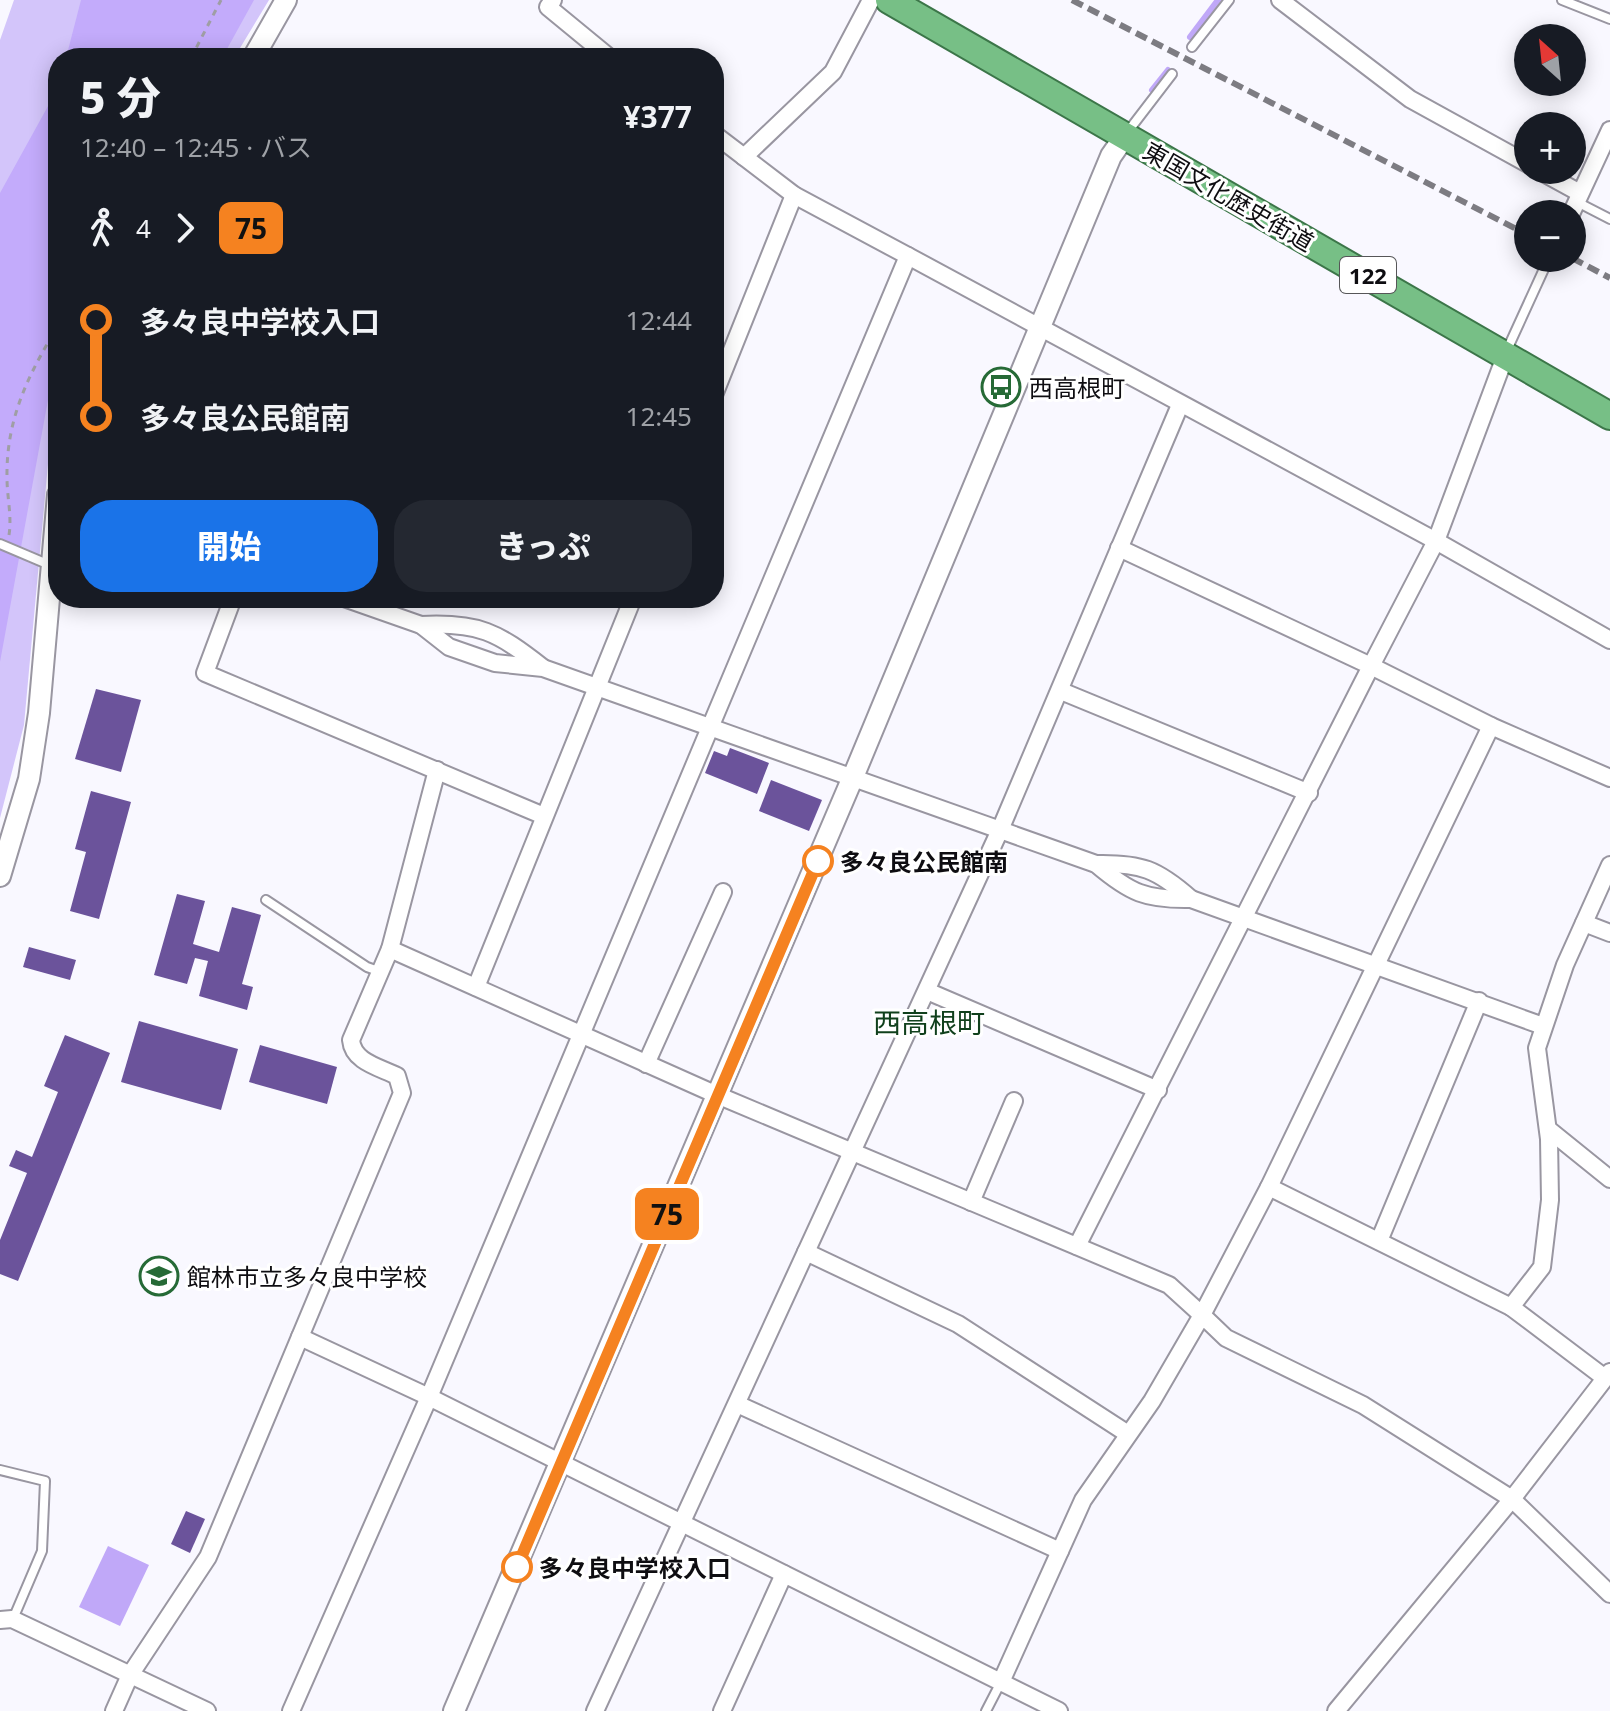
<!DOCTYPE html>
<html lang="ja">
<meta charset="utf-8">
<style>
:root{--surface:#171b24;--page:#242831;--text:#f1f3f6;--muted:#9ea1a6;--accent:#1a73e8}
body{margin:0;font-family:"Noto Sans","Noto Sans JP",sans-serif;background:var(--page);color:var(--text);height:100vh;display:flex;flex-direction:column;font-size:30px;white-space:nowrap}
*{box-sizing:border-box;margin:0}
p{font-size:26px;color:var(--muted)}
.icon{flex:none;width:44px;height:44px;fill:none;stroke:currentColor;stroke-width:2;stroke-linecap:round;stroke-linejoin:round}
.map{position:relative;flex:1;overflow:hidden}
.sheet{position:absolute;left:48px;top:48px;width:676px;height:560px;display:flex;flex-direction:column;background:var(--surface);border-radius:32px;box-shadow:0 4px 20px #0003}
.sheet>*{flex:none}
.badge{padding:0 16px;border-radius:12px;font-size:28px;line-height:52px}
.needle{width:52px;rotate:333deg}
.controls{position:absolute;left:1514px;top:24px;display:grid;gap:16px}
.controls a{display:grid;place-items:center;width:72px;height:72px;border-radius:50%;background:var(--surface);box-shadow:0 4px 20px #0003;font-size:40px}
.map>.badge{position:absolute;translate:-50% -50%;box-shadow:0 0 0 4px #fff}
.legs{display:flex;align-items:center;gap:12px;height:88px;padding:0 32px;font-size:26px}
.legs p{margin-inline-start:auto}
.headline{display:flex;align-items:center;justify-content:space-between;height:136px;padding:0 32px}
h1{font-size:44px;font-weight:800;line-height:60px}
.primary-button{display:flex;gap:16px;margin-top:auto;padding:16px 32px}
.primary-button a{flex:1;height:92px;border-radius:32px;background:var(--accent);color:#fff;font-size:32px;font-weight:800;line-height:92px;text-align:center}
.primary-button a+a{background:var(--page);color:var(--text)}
ul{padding:0 32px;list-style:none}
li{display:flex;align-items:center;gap:28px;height:96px;font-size:30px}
li i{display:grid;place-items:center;width:12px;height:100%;margin:0 10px;background:currentColor}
li i::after{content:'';width:20px;height:20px;margin:-10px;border:6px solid;border-radius:50%;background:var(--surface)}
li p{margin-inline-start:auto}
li:first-child i{background:linear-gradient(#0000 50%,currentColor 0)}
li:last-child i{background:linear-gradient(currentColor 50%,#0000 0)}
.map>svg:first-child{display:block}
</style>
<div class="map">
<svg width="1610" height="1711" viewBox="0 0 1610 1711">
<rect width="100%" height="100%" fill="#f9f8ff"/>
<!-- green -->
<path fill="#d3c5fa" d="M14 0H269L234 58H58V417L49 453 24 725 0 818V40Z"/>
<!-- forest -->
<g fill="#c3abfb">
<path d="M81 0H254L222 58H66Z"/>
<path d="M58 88V373L50 389 0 662V193Z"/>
</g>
<!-- water -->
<path fill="#c0a8f8" d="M108 1546 149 1565 120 1626 79 1607Z"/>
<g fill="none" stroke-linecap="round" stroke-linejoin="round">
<!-- stream -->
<g stroke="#c0a8f8" stroke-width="6">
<path d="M1190 37 1218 0"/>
<path d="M1152 90 1168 70"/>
</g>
</g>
<!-- building -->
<g fill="#6b539b">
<path d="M96 689 141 700 121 772 75 759Z"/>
<path d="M730 748 769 763 757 794 705 773 714 751 727 756Z"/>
<path d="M771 780 822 800 809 831 759 811Z"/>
<path d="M91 791 131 802 99 919 70 911 86 852 75 849Z"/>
<path d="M177 894 205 901 193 944 219 952 232 907 261 915 242 984 253 987 247 1010 199 996 208 961 195 958 187 984 154 975Z"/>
<path d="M29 947 76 960 70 980 23 967Z"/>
<path d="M139 1021 238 1049 221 1110 121 1082Z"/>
<path d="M65 1035 110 1053 18 1281 0 1274V1240L27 1173 9 1166 16 1150 32 1157 58 1092 44 1086Z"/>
<path d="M260 1045 337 1067 327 1104 249 1082Z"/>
<path d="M186 1511 205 1519 190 1553 171 1544Z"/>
</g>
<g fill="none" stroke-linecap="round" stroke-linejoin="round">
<defs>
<g id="service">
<path d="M1562 0 1610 19"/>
<path d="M1192 47 1229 0"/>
<path d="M1126 134 1172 74"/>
<path d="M1577 202 1610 219"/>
<path d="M1506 352 1549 258"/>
<path d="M0 544 52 566"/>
<path d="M266 900 367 967 381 972"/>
<path d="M0 1470 45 1481 42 1551 13 1619"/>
<path d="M986 1711 1001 1682"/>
</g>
<g id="minor">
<path d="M553 0 548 7 610 58"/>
<path d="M1280 0 1410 99 1528 164"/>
<path d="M714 134 794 195 908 256"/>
<path d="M744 157 833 72 871 0"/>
<path d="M1538 170 1580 193"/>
<path d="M1571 214 1610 130"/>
<path d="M1506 354 1436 541 1371 666 1491 726 1610 778"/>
<path d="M714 395 794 195"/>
<path d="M233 598 205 673 544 816"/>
<path d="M344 598 421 625 449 647 495 663 543 668 1096 864C1130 893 1146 900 1191 899L1543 1026"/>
<path d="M421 625C479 622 497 632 542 667"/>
<path d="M1061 691 1309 793"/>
<path d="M1096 864C1141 863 1157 869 1191 899"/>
<path d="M1584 923 1610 933"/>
<path d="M390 949 717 1095 1169 1285 1202 1315 1269 1187 1491 726"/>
<path d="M476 987 633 598"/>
<path d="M927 991 1158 1090"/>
<path d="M646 1064 723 892"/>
<path d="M1548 1129 1610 1179"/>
<path d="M1269 1187 1511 1307"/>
<path d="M971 1202 1014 1101"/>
<path d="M1379 1241 1479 1001"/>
<path d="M1077 1246 1371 666 1119 548"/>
<path d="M806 1252 958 1324 1128 1434"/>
<path d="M300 1337 429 1397 1059 1711"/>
<path d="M1605 1378 1511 1307 1542 1267 1550 1200 1549 1139 1537 1048 1565 965 1610 865"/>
<path d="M737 1404 1060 1551"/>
<path d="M0 1620 12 1619 207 1711"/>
<path d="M1001 1682 1083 1500 1152 1401 1202 1315 1226 1338 1363 1405 1512 1499 1610 1594"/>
<path d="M114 1711 130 1675 208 1557 402 1093 397 1076C379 1067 353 1062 351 1040L390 949 437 770"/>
<path d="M291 1711 429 1397 908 256 1436 541 1610 640"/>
<path d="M595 1711 1000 830 1180 405"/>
<path d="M722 1711 784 1574"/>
<path d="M1336 1711 1512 1499 1610 1372"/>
</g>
<g id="tertiary">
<path d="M253 58 286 0"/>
<path d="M0 876 29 779 39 713 58 495"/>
<path d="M454 1711 853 777 1111 156 1125 136"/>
</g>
<path id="trunk" d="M889 0 1610 416"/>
</defs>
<!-- service casing -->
<use href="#service" stroke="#9996a1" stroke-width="12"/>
<!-- minor casing -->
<use href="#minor" stroke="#9996a1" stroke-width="20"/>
<!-- tertiary casing -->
<use href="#tertiary" stroke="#9996a1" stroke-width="24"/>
<!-- trunk casing -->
<use href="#trunk" stroke="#3c7649" stroke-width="30"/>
<!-- path -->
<g stroke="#9f9ea4" stroke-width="3" stroke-dasharray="6 6" stroke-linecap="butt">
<path d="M191 58 221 0"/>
<path d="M9 535C12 516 7 497 7 478 6 419 28 375 58 326"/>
</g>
<!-- service -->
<use href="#service" stroke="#fff" stroke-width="8"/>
<!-- minor -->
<use href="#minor" stroke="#fff" stroke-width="16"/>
<!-- tertiary -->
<use href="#tertiary" stroke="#fff" stroke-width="20"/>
<!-- trunk -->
<use href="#trunk" stroke="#77bf86" stroke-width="26"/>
<!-- rail -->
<g stroke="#7d7c82" stroke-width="6" stroke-dasharray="12 6" stroke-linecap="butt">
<path d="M1072 0 1528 235"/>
<path d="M1572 258 1610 278"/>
</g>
</g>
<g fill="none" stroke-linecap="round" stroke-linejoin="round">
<defs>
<path id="line-1" d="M517 1567 818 861"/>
</defs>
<!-- line-1 casing -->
<use href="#line-1" stroke="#fff" stroke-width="18"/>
<!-- line-1 -->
<use href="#line-1" stroke="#f58220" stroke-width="12"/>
</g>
<!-- icons -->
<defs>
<symbol id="bus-ring" viewBox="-11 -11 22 22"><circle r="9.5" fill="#fff" stroke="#266a36" stroke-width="1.5"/><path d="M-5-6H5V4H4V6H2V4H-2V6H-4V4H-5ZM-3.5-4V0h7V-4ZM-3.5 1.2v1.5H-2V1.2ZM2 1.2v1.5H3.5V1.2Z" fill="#266a36"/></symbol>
<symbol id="school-ring" viewBox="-11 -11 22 22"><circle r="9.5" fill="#fff" stroke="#266a36" stroke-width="1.5"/><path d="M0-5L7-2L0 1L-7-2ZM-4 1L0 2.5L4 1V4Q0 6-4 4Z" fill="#266a36"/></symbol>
</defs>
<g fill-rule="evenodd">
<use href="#bus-ring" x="979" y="365" width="44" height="44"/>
<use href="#school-ring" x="137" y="1254" width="44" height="44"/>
</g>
<!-- markers -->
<g fill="#fff" stroke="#f58220" stroke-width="4">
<circle cx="818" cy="861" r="14"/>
<circle cx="517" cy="1567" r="14"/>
</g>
<g text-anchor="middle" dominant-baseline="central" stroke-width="6" stroke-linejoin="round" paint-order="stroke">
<!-- shield labels -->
<rect fill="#fff" stroke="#565658" stroke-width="2" x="1340" y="257" width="56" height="36" rx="6"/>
<g font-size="22" font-weight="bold" fill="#0e0d11">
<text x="1368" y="275">122</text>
</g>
<!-- street labels -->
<g font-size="24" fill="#0e0d11" stroke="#fff">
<text transform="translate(1229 196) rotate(30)">東国文化歴史街道</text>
</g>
<!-- poi labels -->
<g font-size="24" fill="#0e0d11" stroke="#fff" text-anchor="start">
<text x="1029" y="387">西高根町</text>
<text x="187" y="1276">館林市立多々良中学校</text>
</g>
<!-- stop labels -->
<g font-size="24" font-weight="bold" fill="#0e0d11" stroke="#fff" text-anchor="start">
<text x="840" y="861">多々良公民館南</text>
<text x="539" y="1567">多々良中学校入口</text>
</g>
<!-- quarter labels -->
<g font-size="28" fill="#10401c" stroke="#fff">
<text x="929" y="1022">西高根町</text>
</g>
</g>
</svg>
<div class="controls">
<a><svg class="needle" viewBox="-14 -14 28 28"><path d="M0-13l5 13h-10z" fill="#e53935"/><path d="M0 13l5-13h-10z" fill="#9ea1a6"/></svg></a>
<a>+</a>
<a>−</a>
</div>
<b class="badge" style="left:667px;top:1214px;background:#f58220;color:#111">75</b>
<section class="sheet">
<div class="headline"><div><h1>5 分</h1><p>12:40 – 12:45 · バス</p></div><b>¥377</b></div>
<div class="legs"><svg class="icon" aria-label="walk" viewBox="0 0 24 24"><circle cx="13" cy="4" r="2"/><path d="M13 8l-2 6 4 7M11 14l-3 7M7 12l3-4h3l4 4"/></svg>4<svg class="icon" aria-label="forward" viewBox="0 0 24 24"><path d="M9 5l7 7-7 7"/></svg><b class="badge" style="background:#f58220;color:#111">75</b></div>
<ul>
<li><i style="color:#f58220"></i><b>多々良中学校入口</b><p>12:44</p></li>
<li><i style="color:#f58220"></i><b>多々良公民館南</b><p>12:45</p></li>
</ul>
<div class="primary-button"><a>開始</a><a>きっぷ</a></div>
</section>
</div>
